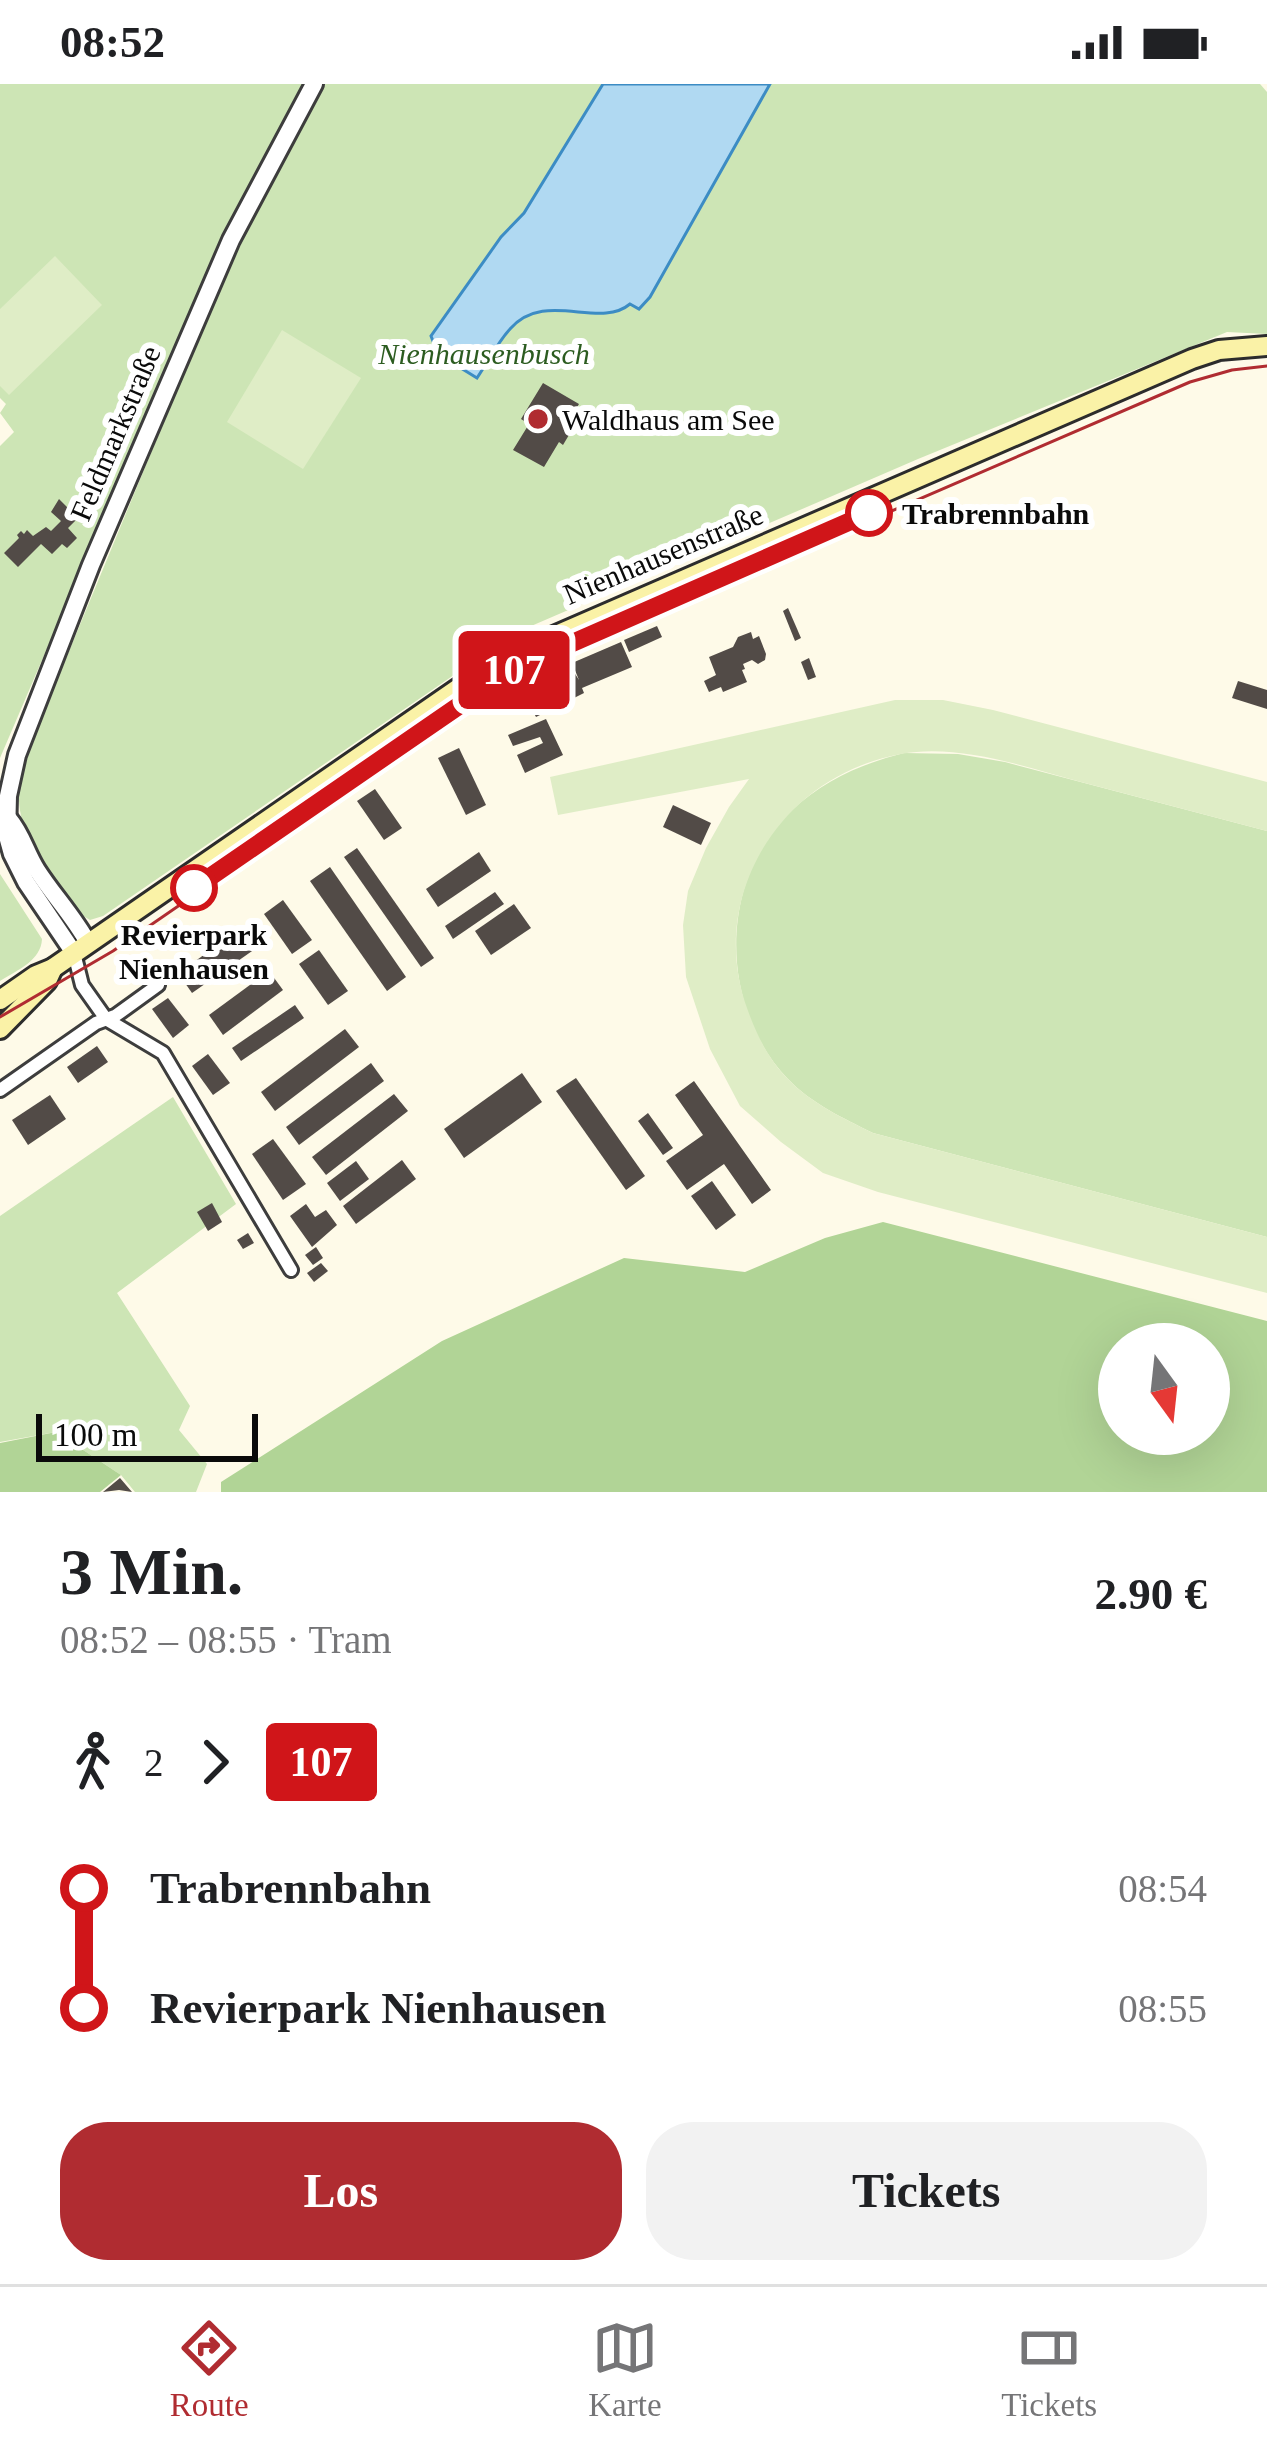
<!DOCTYPE html>
<html lang="de">
<meta charset="utf-8">
<style>
:root{--surface:#fff;--page:#f2f2f2;--text:#202124;--muted:#757577;--line:#e0e0e0;--accent:#b02c31}
body{margin:0;font-family:Georgia,serif;background:var(--page);color:var(--text);height:100vh;display:flex;flex-direction:column;font-size:45px;white-space:nowrap}
*{box-sizing:border-box;margin:0}
p{font-size:39px;color:var(--muted)}
.icon{flex:none;width:66px;height:66px;fill:none;stroke:currentColor;stroke-width:2;stroke-linecap:round;stroke-linejoin:round}
.map{position:relative;height:1408px;overflow:hidden}
.sheet{display:flex;flex-direction:column;background:var(--surface);flex:1}
.sheet>*{flex:none}
.badge{padding:0 24px;border-radius:9px;font-size:42px;line-height:78px}
.needle{width:78px;rotate:165deg}
.buttons{position:absolute;left:1098px;top:1239px;display:grid;gap:24px}
.buttons a{display:grid;place-items:center;width:132px;height:132px;border-radius:50%;background:var(--surface);box-shadow:0 12px 48px #0002;font-size:60px}
.scale{position:absolute;left:36px;bottom:30px;width:222px;box-sizing:border-box;padding-left:12px;border:6px solid #0a0a0a;border-top:0;font-size:33px;line-height:42px;white-space:nowrap;color:#0a0a0a;-webkit-text-stroke:9px #fff;paint-order:stroke}
.map>.badge{position:absolute;translate:-50% -50%;box-shadow:0 0 0 6px #fff}
.legs{display:flex;align-items:center;gap:18px;height:132px;padding:0 60px;font-size:39px}
.legs p{margin-inline-start:auto}
.headline{display:flex;align-items:center;justify-content:space-between;height:204px;padding:0 60px}
h1{font-size:66px;font-weight:700;line-height:90px}
.cta{display:flex;gap:24px;margin-top:auto;padding:24px 60px}
.cta a{flex:1;height:138px;border-radius:48px;background:var(--accent);color:#fff;font-size:48px;font-weight:700;line-height:138px;text-align:center}
.cta a+a{background:var(--page);color:var(--text)}
ul{padding:0 60px;list-style:none}
li{display:flex;align-items:center;gap:42px;height:120px;font-size:45px}
li i{display:grid;place-items:center;width:18px;height:100%;margin:0 15px;background:currentColor}
li i::after{content:'';width:30px;height:30px;margin:-15px;border:9px solid;border-radius:50%;background:var(--surface)}
li p{margin-inline-start:auto}
li:first-child i{background:linear-gradient(#0000 50%,currentColor 0)}
li:last-child i{background:linear-gradient(currentColor 50%,#0000 0)}
.status{display:flex;justify-content:space-between;align-items:center;height:84px;padding:0 60px;background:var(--surface);direction:ltr}
.status svg{height:33px;fill:currentColor}
.tabs{display:flex;justify-content:space-around;align-items:center;height:168px;border-top:3px solid var(--line);background:var(--surface);font-size:33px;color:var(--muted)}
.tabs a{display:grid;justify-items:center;gap:6px}
.tabs .current{color:var(--accent)}
.map>svg:first-child{display:block}
</style>
<div class="status"><b>08:52</b><svg viewBox="0 0 49 12"><path d="M0 12V9h3v3zM5 12V6h3v6zM10 12V3h3v9zM15 12V0h3v12zM26 1h20v11H26zM47 4h2v5h-2z"/></svg></div>
<div class="map">
<svg width="1267" height="1408" viewBox="0 0 1267 1408">
<rect width="100%" height="100%" fill="#fefae8"/>
<!-- green -->
<g fill="#cde5b5">
<path d="M0 0H306L221 159 0 674V362L14 348 0 329 6 320 0 314Z"/>
<path d="M320 0H1260L1267 8V250L1227 248 918 375 515 549 103 832 90 836C72 827 64 812 53 795 26 756 12 729 22 681L234 168Z"/>
<path d="M904 669 958 670 1005 678 1267 747V1153L873 1049C843 1034 812 1020 788 995 719 924 718 795 791 727 824 696 861 680 904 669Z"/>
<path d="M0 790 42 855C41 877 17 886 0 897Z"/>
<path d="M173 1013 236 1120 117 1209 190 1322 179 1346 207 1380 196 1408H135L121 1391 56 1348 0 1358V1132Z"/>
</g>
<!-- forest -->
<g fill="#b1d496" fill-rule="evenodd">
<path d="M883 1138 1267 1237V1408H221V1398L442 1257 624 1174 745 1188 825 1154ZM1119 1260H1209V1350H1119Z"/>
<path d="M56 1348 121 1391 100 1408H0V1359Z"/>
</g>
<!-- pitch -->
<g fill="#dfedc6">
<path d="M55 172 102 221 9 311 0 302V225Z"/>
<path d="M282 246 361 294 303 385 227 338Z"/>
<path d="M895 616H943L993 626 1267 698V747C1205 731 1143 714 1081 698 1027 683 957 659 901 670 783 691 706 810 747 924 756 950 769 976 788 995 812 1020 843 1034 873 1049L1267 1153V1209L878 1108 823 1089 781 1058 740 1022 710 965 686 893 683 841 688 807 706 764 729 723 749 695 558 731 550 693Z"/>
</g>
<!-- water -->
<path fill="#b0d9f2" stroke="#3c8cc4" stroke-width="3" d="M603 0H770L650 213 639 225 630 220C599 246 545 205 510 245 497 259 488 278 477 294L438 270 431 252 501 153 524 129Z"/>
<!-- building -->
<g fill="#524b47">
<path d="M543 299 579 320 576 325 582 329 563 361 559 358 544 383 513 366 529 340 521 335Z"/>
<path d="M59 415 78 434 68 444 77 454 67 464 62 460 52 470 41 460 18 483 4 469 19 454 17 451 21 447 24 450 27 446 33 452 46 443 51 447 61 437 51 428Z"/>
<path d="M788 524 801 554 795 557 783 527Z"/>
<path d="M657 542 662 553 629 568 624 556Z"/>
<path d="M751 548 753 555 759 552 766 570 765 576 758 580 752 576 743 580 745 585 742 586 747 598 723 608 721 603 709 608 704 597 716 591 709 573 733 563 738 553Z"/>
<path d="M621 558 632 583 582 604 584 609 536 633 529 619 517 624 512 615 572 585 579 596 572 579Z"/>
<path d="M809 574 816 593 808 596 801 578Z"/>
<path d="M1238 597 1267 606V625L1232 614Z"/>
<path d="M546 635 563 671 525 689 517 671 543 659 540 653 513 662 508 651Z"/>
<path d="M459 664 486 721 466 731 438 674Z"/>
<path d="M375 705 402 744 384 756 357 717Z"/>
<path d="M673 721 711 739 701 761 663 743Z"/>
<path d="M357 764 434 874 421 883 344 773Z"/>
<path d="M479 768 491 787 438 823 426 805Z"/>
<path d="M330 783 406 893 387 907 310 797Z"/>
<path d="M495 808 504 820 453 855 445 842Z"/>
<path d="M283 816 312 856 292 870 264 830Z"/>
<path d="M514 820 531 844 491 871 475 847Z"/>
<path d="M241 845 255 865 192 909 178 889Z"/>
<path d="M319 866 348 907 328 921 299 880Z"/>
<path d="M269 887 283 906 223 951 209 931Z"/>
<path d="M168 914 189 941 173 954 152 925Z"/>
<path d="M295 921 304 934 241 977 232 964Z"/>
<path d="M345 945 359 963 275 1027 261 1008Z"/>
<path d="M97 962 108 978 78 999 67 983Z"/>
<path d="M208 970 230 999 213 1011 192 982Z"/>
<path d="M371 979 384 997 299 1061 286 1043Z"/>
<path d="M522 989 542 1018 464 1074 444 1045Z"/>
<path d="M576 994 645 1092 626 1106 556 1007Z"/>
<path d="M694 997 771 1106 752 1120 724 1080 687 1106 666 1077 703 1051 675 1011Z"/>
<path d="M394 1010 408 1027 326 1091 312 1073Z"/>
<path d="M50 1011 66 1035 28 1061 12 1036Z"/>
<path d="M648 1029 673 1064 663 1071 638 1037Z"/>
<path d="M273 1055 306 1100 283 1116 252 1070Z"/>
<path d="M402 1076 416 1095 356 1140 343 1122Z"/>
<path d="M356 1077 369 1095 340 1117 327 1099Z"/>
<path d="M712 1097 736 1131 716 1146 691 1112Z"/>
<path d="M212 1119 222 1138 208 1147 197 1128Z"/>
<path d="M306 1120 315 1133 326 1126 337 1141 312 1163 290 1132Z"/>
<path d="M248 1149 254 1159 243 1165 237 1156Z"/>
<path d="M316 1163 323 1174 313 1181 305 1171Z"/>
<path d="M321 1179 328 1187 314 1198 307 1189Z"/>
<path d="M120 1394 132 1408 119 1406 103 1408Z"/>
</g>
<g fill="none" stroke-linecap="round" stroke-linejoin="round">
<defs>
<g id="minor">
<path d="M74 869 82 901 106 935 163 969 291 1186"/>
<path d="M0 1006 96 939 115 932 158 901"/>
</g>
<g id="tertiary">
<path d="M9 735C22 750 26 769 37 786 53 811 74 833 88 859"/>
<path d="M74 869 26 798 12 770 7 752 8 712 17 671 91 481 231 156 314 0"/>
</g>
<g id="secondary">
<path d="M0 916 36 891 53 884 476 592 517 568 1192 275 1219 266 1267 262"/>
<path d="M0 945 47 897 53 884"/>
</g>
</defs>
<!-- minor casing -->
<use href="#minor" stroke="#3d3d3d" stroke-width="18"/>
<!-- tertiary casing -->
<use href="#tertiary" stroke="#3d3d3d" stroke-width="22"/>
<!-- secondary casing -->
<use href="#secondary" stroke="#2c2c2c" stroke-width="24"/>
<!-- minor -->
<use href="#minor" stroke="#fff" stroke-width="12"/>
<!-- tertiary -->
<use href="#tertiary" stroke="#fff" stroke-width="16"/>
<!-- secondary -->
<use href="#secondary" stroke="#faf2a7" stroke-width="18"/>
<!-- tram -->
<path stroke="#b02c31" stroke-width="3" d="M0 933 113 867 476 617 540 579 1190 298 1232 286 1267 282"/>
</g>
<g fill="none" stroke-linecap="round" stroke-linejoin="round">
<defs>
<path id="line-1" d="M194 804 476 610 529 578 869 429"/>
</defs>
<!-- line-1 casing -->
<use href="#line-1" stroke="#fff" stroke-width="27"/>
<!-- line-1 -->
<use href="#line-1" stroke="#d01519" stroke-width="18"/>
</g>
<!-- markers -->
<circle fill="#b02c31" stroke="#fff" stroke-width="4.5" cx="538" cy="335" r="12"/>
<g fill="#fff" stroke="#d01519" stroke-width="6">
<circle cx="869" cy="429" r="21"/>
<circle cx="194" cy="804" r="21"/>
</g>
<g text-anchor="middle" dominant-baseline="central" stroke-width="12" stroke-linejoin="round" paint-order="stroke">
<!-- park labels -->
<g font-size="30" font-style="italic" fill="#2c5c20" stroke="#fff">
<text x="484" y="269">Nienhausenbusch</text>
</g>
<!-- poi labels -->
<g font-size="30" fill="#0a0a0a" stroke="#fff" text-anchor="start">
<text x="562" y="335">Waldhaus am See</text>
</g>
<!-- street labels -->
<g font-size="30" fill="#0a0a0a" stroke="#fff">
<text transform="translate(115 349) rotate(-67)">Feldmarkstraße</text>
<text transform="translate(663 470) rotate(-23)">Nienhausenstraße</text>
</g>
<!-- stop labels -->
<g font-size="30" font-weight="bold" fill="#0a0a0a" stroke="#fff" text-anchor="start">
<text x="902" y="429">Trabrennbahn</text>
<text x="194" y="850" text-anchor="middle">Revierpark<tspan x="194" dy="34">Nienhausen</tspan></text>
</g>
</g>
</svg>
<div class="buttons">
<a><svg class="needle" viewBox="-14 -14 28 28"><path d="M0-13l5 13h-10z" fill="#e53935"/><path d="M0 13l5-13h-10z" fill="#757577"/></svg></a>
</div>
<div class="scale">100 m</div>
<b class="badge" style="left:514px;top:586px;background:#d01519;color:#fff">107</b>
</div>
<section class="sheet">
<div class="headline"><div><h1>3 Min.</h1><p>08:52 – 08:55 · Tram</p></div><b>2.90 €</b></div>
<div class="legs"><svg class="icon" aria-label="walk" viewBox="0 0 24 24"><circle cx="13" cy="4" r="2"/><path d="M13 8l-2 6 4 7M11 14l-3 7M7 12l3-4h3l4 4"/></svg>2<svg class="icon" aria-label="forward" viewBox="0 0 24 24"><path d="M9 5l7 7-7 7"/></svg><b class="badge" style="background:#d01519;color:#fff">107</b></div>
<ul>
<li><i style="color:#d01519"></i><b>Trabrennbahn</b><p>08:54</p></li>
<li><i style="color:#d01519"></i><b>Revierpark Nienhausen</b><p>08:55</p></li>
</ul>
<div class="cta"><a>Los</a><a>Tickets</a></div>
</section>
<nav class="tabs">
<a class="current"><svg class="icon" aria-label="directions" viewBox="0 0 24 24"><path d="M12 3l9 9-9 9-9-9zM9 14v-3h6M13 9l2 2-2 2"/></svg>Route</a>
<a><svg class="icon" aria-label="map" viewBox="0 0 24 24"><path d="M3 6l6-2 6 2 6-2v14l-6 2-6-2-6 2zM9 4v14M15 6v14"/></svg>Karte</a>
<a><svg class="icon" aria-label="tickets" viewBox="0 0 24 24"><path d="M3 7h18v10H3zM15 7v10"/></svg>Tickets</a>
</nav>
